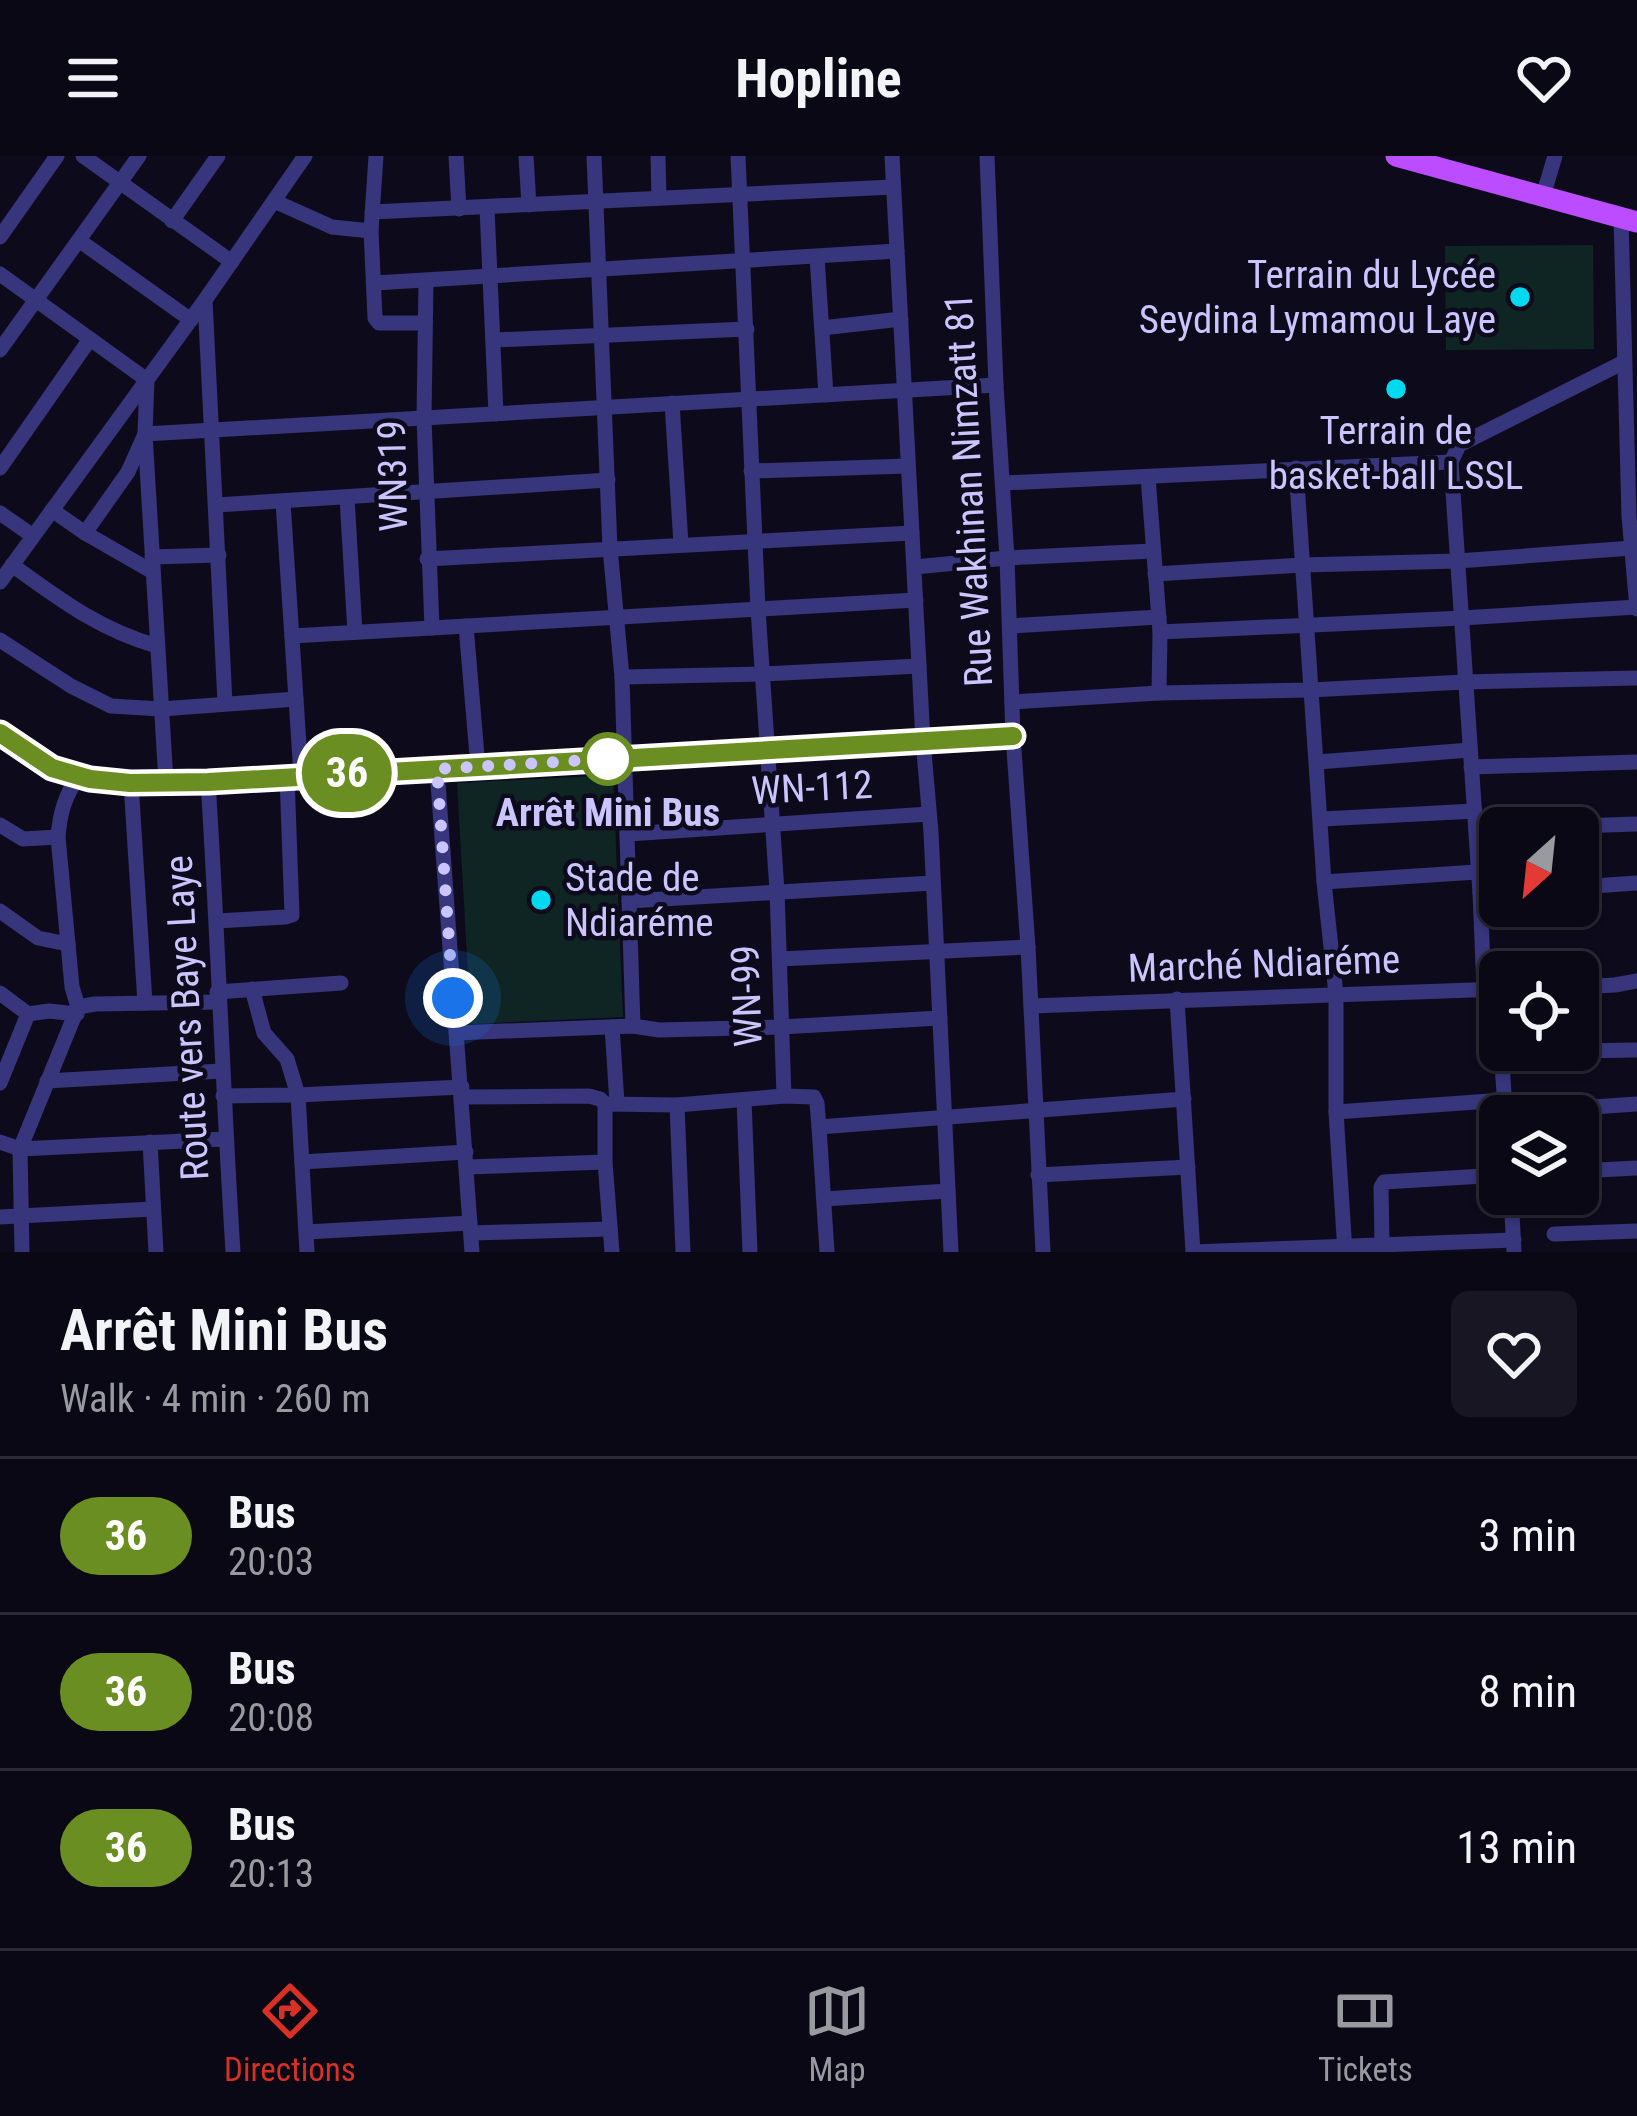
<!DOCTYPE html>
<meta charset="utf-8">
<style>
:root{--surface:#0a0814;--page:#181622;--text:#f1f3f6;--muted:#999aa0;--line:#2a2934;--accent:#d93025}
body{margin:0;font-family:"Roboto Condensed",sans-serif;background:var(--page);color:var(--text);height:100vh;display:flex;flex-direction:column;font-size:45px;white-space:nowrap}
*{box-sizing:border-box;margin:0}
p{font-size:39px;color:var(--muted)}
.icon{flex:none;width:66px;height:66px;fill:none;stroke:currentColor;stroke-width:2;stroke-linecap:round;stroke-linejoin:round}
.map{position:relative;height:1096px;overflow:hidden}
.details{display:flex;flex-direction:column;background:var(--surface);flex:1}
.details>*{flex:none}
.badge{padding:0 24px;border-radius:39px;font-size:42px;line-height:78px}
.needle{width:78px;rotate:207deg}
.tools{position:absolute;left:1479px;top:651px;display:grid;gap:24px}
.tools a{display:grid;place-items:center;width:120px;height:120px;border-radius:18px;background:var(--surface);box-shadow:0 3px 9px #0004,0 0 0 3px var(--line);font-size:60px}
.you{position:absolute;width:60px;height:60px;margin:-30px;border:9px solid #fff;border-radius:50%;background:#1a73e8;box-shadow:0 0 0 18px #1a73e833}
.map>.badge{position:absolute;translate:-50% -50%;box-shadow:0 0 0 6px #fff}
.round{display:grid;place-items:center;flex:none;width:126px;height:126px;border-radius:18px;background:var(--page)}
.head{display:flex;align-items:center;justify-content:space-between;height:204px;padding:0 60px}
h1{font-size:57px;font-weight:700;line-height:90px}
ul{padding:0;list-style:none}
li{display:flex;align-items:center;gap:36px;height:156px;padding:0 60px;border-top:3px solid var(--line)}
li div{flex:1}
li b{display:block;font-size:45px}
li em{font-style:normal}
li .badge{min-width:132px;font-weight:700;text-align:center}
header{display:flex;justify-content:space-between;align-items:center;height:156px;padding:0 60px;background:var(--surface);font-size:54px;font-weight:700}
.menu{display:flex;justify-content:space-around;align-items:center;height:168px;border-top:3px solid var(--line);background:var(--surface);font-size:33px;color:var(--muted)}
.menu a{display:grid;justify-items:center;gap:6px}
.menu .active{color:var(--accent)}
.map>svg:first-child{display:block}
</style>
<header><svg class="icon" aria-label="menu" viewBox="0 0 24 24"><path d="M4 6h16M4 12h16M4 18h16"/></svg>Hopline<svg class="icon" aria-label="heart" viewBox="0 0 24 24"><path d="M12 20l-8-8c-3-5 5-10 8-4 3-6 11-1 8 4z"/></svg></header>
<div class="map">
<svg width="1637" height="1096" viewBox="0 0 1637 1096">
<rect width="100%" height="100%" fill="#0d0b1b"/>
<!-- green -->
<g fill="#0e2524">
<path d="M1593 89 1594 193 1446 194 1445 90Z"/>
<path d="M613 619 623 861 471 868 457 627Z"/>
</g>
<g fill="none" stroke-linecap="round" stroke-linejoin="round">
<!-- minor -->
<g stroke="#37357b" stroke-width="15">
<path d="M83 0 232 106"/>
<path d="M376 0 371 75 375 162 379 167H425"/>
<path d="M456 0 459 53"/>
<path d="M526 0 529 49"/>
<path d="M594 0 610 392 622 521 633 870"/>
<path d="M658 0 659 42"/>
<path d="M738 0 758 453 777 735 784 940"/>
<path d="M892 0 923 585 931 676 951 1096"/>
<path d="M987 0 996 229 1007 402 1013 580 1028 791 1043 1096"/>
<path d="M1543 40 1555 0"/>
<path d="M274 45 332 71 371 75"/>
<path d="M487 52 496 258"/>
<path d="M372 56 893 31"/>
<path d="M1621 62 1629 360 1637 453"/>
<path d="M172 65 218 0"/>
<path d="M0 81 57 0"/>
<path d="M80 85 191 164"/>
<path d="M817 101 826 239"/>
<path d="M0 118 147 224 145 278 166 626"/>
<path d="M426 125 424 262 432 472"/>
<path d="M375 127 897 95"/>
<path d="M205 144 225 547"/>
<path d="M822 172 901 163"/>
<path d="M494 184 747 173"/>
<path d="M0 194 139 0"/>
<path d="M672 247 681 388"/>
<path d="M0 312 90 183"/>
<path d="M1296 312 1324 726 1336 838V956L1345 1096"/>
<path d="M751 315 908 310"/>
<path d="M1148 321 1160 476 1159 537"/>
<path d="M1004 327 1451 306"/>
<path d="M347 342 355 476"/>
<path d="M283 346 301 619"/>
<path d="M217 349 608 324"/>
<path d="M52 354 85 377 153 416"/>
<path d="M0 357 33 380"/>
<path d="M85 377 128 316 145 278 996 229"/>
<path d="M152 401 219 399"/>
<path d="M427 403 912 377"/>
<path d="M12 409C59 443 100 474 157 490"/>
<path d="M915 411 1007 402 1153 395"/>
<path d="M1155 418 1302 409 1458 405 1632 392"/>
<path d="M0 426 205 144 305 0"/>
<path d="M466 470 478 611"/>
<path d="M1010 470 1159 461"/>
<path d="M1160 476 1462 462 1637 451"/>
<path d="M292 480 916 444"/>
<path d="M0 484 71 530 111 550 161 553 296 543"/>
<path d="M622 521 764 518 919 510"/>
<path d="M1012 546 1159 537 1310 534 1464 526 1637 522"/>
<path d="M0 577C46 612 74 622 131 627L478 611 1013 580"/>
<path d="M1318 606 1470 594"/>
<path d="M1471 611 1637 606"/>
<path d="M437 613 472 1096"/>
<path d="M208 625C218 782 223 939 233 1096"/>
<path d="M131 627 145 847"/>
<path d="M1322 663 1475 655"/>
<path d="M0 669 23 683 58 681"/>
<path d="M1520 672 1637 668"/>
<path d="M1476 674 1500 673"/>
<path d="M628 678 929 658"/>
<path d="M1324 726 1477 716"/>
<path d="M1578 731 1637 727"/>
<path d="M1480 737 1500 736"/>
<path d="M629 745 933 727"/>
<path d="M0 755 38 782 68 788"/>
<path d="M217 765 286 761 292 759 287 620"/>
<path d="M780 803 1028 791"/>
<path d="M1578 831 1615 829 1637 825"/>
<path d="M252 833 264 877 287 903 298 939 307 1096"/>
<path d="M1484 833 1480 737 1451 306 1459 289 1624 206"/>
<path d="M217 836 341 827"/>
<path d="M0 837 28 858 49 855 77 858"/>
<path d="M1177 843 1193 1096"/>
<path d="M1031 850 1500 833"/>
<path d="M78 851 95 848 218 846"/>
<path d="M612 871 617 947"/>
<path d="M456 877 633 870 659 874 781 871 940 862"/>
<path d="M1501 894 1505 951"/>
<path d="M1587 895 1589 830"/>
<path d="M1501 896 1637 894"/>
<path d="M47 925 221 915"/>
<path d="M0 927 28 858"/>
<path d="M223 940 298 939 462 931"/>
<path d="M463 941 589 940 600 943 605 948V1006L612 1096"/>
<path d="M744 944 750 1096"/>
<path d="M605 948 677 949 784 940 814 941 817 947 819 971 827 1096"/>
<path d="M677 949 683 1096"/>
<path d="M1336 956 1504 944"/>
<path d="M1505 957 1637 948"/>
<path d="M819 971 1184 943"/>
<path d="M0 986 20 993 226 983"/>
<path d="M150 986 156 1096"/>
<path d="M302 1006 466 996"/>
<path d="M468 1011 605 1006"/>
<path d="M1578 1015 1637 1012"/>
<path d="M1038 1019 1188 1011"/>
<path d="M1511 1038 1514 1096"/>
<path d="M824 1043 948 1035"/>
<path d="M0 1061 153 1053"/>
<path d="M306 1076 470 1067"/>
<path d="M471 1077 610 1073"/>
<path d="M1554 1078 1637 1075"/>
<path d="M1382 1089 1381 1031 1384 1026 1500 1019"/>
<path d="M22 1096 20 993 78 851 72 831 58 681C60 656 65 640 79 619"/>
<path d="M1193 1096 1514 1084"/>
</g>
<!-- major -->
<path stroke="#bb4cff" stroke-width="21" d="M1396 0 1637 66"/>
</g>
<g fill="none" stroke-linecap="round" stroke-linejoin="round">
<defs>
<path id="line" d="M0 577 52 612 90 623 130 627 208 626 478 611 1013 580"/>
</defs>
<!-- line casing -->
<use href="#line" stroke="#fff" stroke-width="27"/>
<!-- line -->
<use href="#line" stroke="#6b8e23" stroke-width="18"/>
<!-- walk -->
<path stroke="#cbc5ff" stroke-width="12" stroke-dasharray="0 21.6" d="M453 842 437 613 623 602 608 603"/>
</g>
<!-- markers -->
<g fill="#00d9f0" stroke="#0d0b1b" stroke-width="4.5">
<circle cx="1520" cy="141" r="12"/>
<circle cx="1396" cy="233" r="12"/>
<circle cx="541" cy="744" r="12"/>
</g>
<circle fill="#fff" stroke="#6b8e23" stroke-width="6" cx="608" cy="603" r="24"/>
<g text-anchor="middle" dominant-baseline="central" stroke-width="9" stroke-linejoin="round" paint-order="stroke">
<!-- poi labels -->
<g font-size="39" fill="#cbc5ff" stroke="#0d0b1b" text-anchor="end">
<text x="1496" y="119">Terrain du Lycée<tspan x="1496" dy="45">Seydina Lymamou Laye</tspan></text>
<text x="1396" y="275" text-anchor="middle">Terrain de<tspan x="1396" dy="45">basket-ball LSSL</tspan></text>
<text x="565" y="722" text-anchor="start">Stade de<tspan x="565" dy="45">Ndiaréme</tspan></text>
</g>
<!-- street labels -->
<g font-size="39" fill="#cbc5ff" stroke="#0d0b1b">
<text transform="translate(393 320) rotate(-91)">WN319</text>
<text transform="translate(969 334) rotate(-93)">Rue Wakhinan Nimzatt 81</text>
<text transform="translate(812 632) rotate(-3)">WN-112</text>
<text transform="translate(1264 808) rotate(-2)">Marché Ndiaréme</text>
<text transform="translate(747 840) rotate(-92)">WN-99</text>
<text transform="translate(187 862) rotate(-93)">Route vers Baye Laye</text>
</g>
<!-- stop labels -->
<g font-size="39" font-weight="bold" fill="#cbc5ff" stroke="#0d0b1b">
<text x="608" y="657">Arrêt Mini Bus</text>
</g>
</g>
</svg>
<div class="tools">
<a><svg class="needle" viewBox="-14 -14 28 28"><path d="M0-13l5 13h-10z" fill="#e53935"/><path d="M0 13l5-13h-10z" fill="#999aa0"/></svg></a>
<a><svg class="icon" aria-label="locate" viewBox="0 0 24 24"><circle cx="12" cy="12" r="6"/><path d="M12 2v4M12 18v4M2 12h4M18 12h4"/></svg></a>
<a><svg class="icon" aria-label="layers" viewBox="0 0 24 24"><path d="M12 4l9 5-9 5-9-5zM3 14l9 5 9-5"/></svg></a>
</div>
<div class="you" style="left:453px;top:842px"></div>
<b class="badge" style="left:347px;top:617px;background:#6b8e23;color:#fff">36</b>
</div>
<section class="details">
<div class="head"><div><h1>Arrêt Mini Bus</h1><p>Walk · 4 min · 260 m</p></div><a class="round"><svg class="icon" aria-label="heart" viewBox="0 0 24 24"><path d="M12 20l-8-8c-3-5 5-10 8-4 3-6 11-1 8 4z"/></svg></a></div>
<ul>
<li><span class="badge" style="background:#6b8e23;color:#fff">36</span><div><b>Bus</b><p>20:03</p></div><em>3 min</em></li>
<li><span class="badge" style="background:#6b8e23;color:#fff">36</span><div><b>Bus</b><p>20:08</p></div><em>8 min</em></li>
<li><span class="badge" style="background:#6b8e23;color:#fff">36</span><div><b>Bus</b><p>20:13</p></div><em>13 min</em></li>
</ul>
</section>
<nav class="menu">
<a class="active"><svg class="icon" aria-label="directions" viewBox="0 0 24 24"><path d="M12 3l9 9-9 9-9-9zM9 14v-3h6M13 9l2 2-2 2"/></svg>Directions</a>
<a><svg class="icon" aria-label="map" viewBox="0 0 24 24"><path d="M3 6l6-2 6 2 6-2v14l-6 2-6-2-6 2zM9 4v14M15 6v14"/></svg>Map</a>
<a><svg class="icon" aria-label="tickets" viewBox="0 0 24 24"><path d="M3 7h18v10H3zM15 7v10"/></svg>Tickets</a>
</nav>
